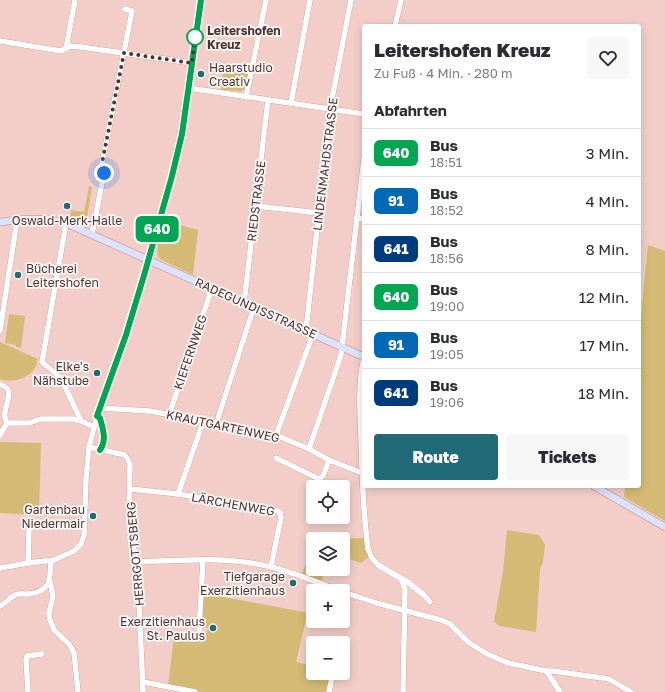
<!DOCTYPE html>
<html lang="de">
<meta charset="utf-8">
<style>
:root{--surface:#fff;--page:#f7f7f7;--text:#2b2b33;--muted:#7c7c81;--line:#e1e1e2;--accent:#216b76}
body{margin:0;font-family:"Golos Text",sans-serif;background:var(--page);color:var(--text);height:100vh;display:flex;flex-direction:column;font-size:15px;white-space:nowrap}
*{box-sizing:border-box;margin:0}
p{font-size:13px;color:var(--muted)}
.icon{flex:none;width:22px;height:22px;fill:none;stroke:currentColor;stroke-width:2;stroke-linecap:round;stroke-linejoin:round}
.map{position:relative;flex:1;overflow:hidden}
.details{position:absolute;left:362px;top:24px;width:279px;height:464px;display:flex;flex-direction:column;background:var(--surface);border-radius:4px;box-shadow:0 2px 10px #0003}
.details>*{flex:none}
.badge{padding:0 8px;border-radius:6px;font-size:14px;line-height:26px}
.buttons{position:absolute;left:306px;top:480px;display:grid;gap:8px}
.buttons a{display:grid;place-items:center;width:44px;height:44px;border-radius:4px;background:var(--surface);box-shadow:0 2px 10px #0003;font-size:20px}
.you{position:absolute;width:20px;height:20px;margin:-10px;border:3px solid #fff;border-radius:50%;background:#1a73e8;box-shadow:0 0 0 6px #1a73e833}
.map>.badge{position:absolute;translate:-50% -50%;box-shadow:0 0 0 2px #fff}
h2{padding:0 12px;font-size:15px;line-height:36px}
.round{display:grid;place-items:center;flex:none;width:42px;height:42px;border-radius:4px;background:var(--page)}
.summary{display:flex;align-items:center;justify-content:space-between;height:68px;padding:0 12px}
h1{font-size:19px;font-weight:800;line-height:30px}
.cta{display:flex;gap:8px;margin-top:auto;padding:8px 12px}
.cta a{flex:1;height:46px;border-radius:4px;background:var(--accent);color:#fff;font-size:16px;font-weight:800;line-height:46px;text-align:center}
.cta a+a{background:var(--page);color:var(--text)}
ul{padding:0;list-style:none}
li{display:flex;align-items:center;gap:12px;height:48px;padding:0 12px;border-top:1px solid var(--line)}
li div{flex:1}
li b{display:block;font-size:15px}
li em{font-style:normal}
li .badge{min-width:44px;font-weight:700;text-align:center}
.map>svg:first-child{display:block}
</style>
<div class="map">
<svg width="665" height="692" viewBox="0 0 665 692">
<rect width="100%" height="100%" fill="#f3cec8"/>
<!-- green -->
<g fill="#d4ba74">
<path d="M224 65 249 69 245 88 242 91 221 90Z"/>
<path d="M89 186 92 187 86 224 70 218 71 210 84 212Z"/>
<path d="M165 221 198 230 193 275 160 259C153 250 162 231 165 221Z"/>
<path d="M648 245 665 251V521L624 497 625 486H639V337Z"/>
<path d="M9 314 25 316 21 348 16 347V345L5 343Z"/>
<path d="M0 342 38 359C36 362 37 365 35 368 28 379 12 383 0 379Z"/>
<path d="M0 442 41 443 39 515 0 513Z"/>
<path d="M507 530 539 535 545 545 543 562 540 569 536 632 500 626 494 622 503 572Z"/>
<path d="M366 538 370 556 361 563 347 558 343 569V539H335Z"/>
<path d="M313 551V569H326L321 583 301 576 309 556Z"/>
<path d="M202 593 304 612 308 611 296 662 313 666V673H330L326 692H201L168 685 174 638 194 642 195 633 205 636 208 629 201 622Z"/>
</g>
<g fill="none" stroke-linecap="round" stroke-linejoin="round">
<defs>
<g id="street">
<path d="M395 26 401 0"/>
<path d="M0 41 61 51 70 46 81 47 192 63"/>
<path d="M66 48 75 0"/>
<path d="M188 88 364 114"/>
<path d="M246 97 266 0"/>
<path d="M291 103 310 0"/>
<path d="M256 206 319 213"/>
<path d="M356 218 364 219"/>
<path d="M66 223 42 362 61 378 81 421 94 427"/>
<path d="M92 234 104 173 102 163 132 11 125 9"/>
<path d="M244 303 268 100"/>
<path d="M306 330 330 109 351 0"/>
<path d="M0 331 17 220"/>
<path d="M364 358C358 381 360 414 361 438 362 475 363 513 368 549L372 558 378 565 409 583 425 596 430 602"/>
<path d="M0 384C3 386 7 387 8 390 12 398 0 413 7 423"/>
<path d="M100 408 150 411 276 435 309 449 329 460 362 473"/>
<path d="M169 415 212 288"/>
<path d="M216 424 254 307"/>
<path d="M0 435 7 423H29L41 419H73L81 421"/>
<path d="M276 435 313 334"/>
<path d="M89 447 125 455 130 464 129 511 138 580 143 692"/>
<path d="M309 449 341 355 364 158"/>
<path d="M276 458 319 479 323 476 329 460"/>
<path d="M130 489 178 494 278 511 280 513 281 517 271 567"/>
<path d="M178 494 203 422"/>
<path d="M136 562C181 560 227 556 271 567 295 573 319 583 341 591"/>
<path d="M28 563 29 530"/>
<path d="M0 568 28 563 54 560 74 551 81 544 84 535 86 479 89 447 97 416 126 335 149 260"/>
<path d="M401 579 405 589 403 692"/>
<path d="M50 581 53 596 49 613 50 620 54 630 69 644 74 653 78 692"/>
<path d="M343 592 380 604 441 620 450 624 468 642 487 654 508 663 546 671 551 678 560 692"/>
<path d="M0 606C7 603 9 598 15 595 18 593 24 594 28 594 51 591 50 581 51 561"/>
<path d="M199 630 203 560"/>
<path d="M546 671H553L609 679 631 692"/>
<path d="M143 682 195 692"/>
<path d="M28 692 26 659 27 656 42 654"/>
<path d="M329 692 333 673"/>
</g>
<g id="secondary">
<path d="M0 222C25 219 41 217 66 223L364 357"/>
<path d="M149 260 172 176 181 136 201 0"/>
<path d="M594 486 665 527"/>
</g>
</defs>
<!-- street casing -->
<use href="#street" stroke="#d48073" stroke-width="6"/>
<!-- secondary casing -->
<use href="#secondary" stroke="#d48073" stroke-width="8"/>
<!-- street -->
<use href="#street" stroke="#fff" stroke-width="5.5"/>
<!-- secondary -->
<use href="#secondary" stroke="#dae3fe" stroke-width="7"/>
</g>
<g fill="none" stroke-linecap="round" stroke-linejoin="round">
<defs>
<path id="line" d="M100 450C107 440 103 430 100 418L97 416 126 335 145 272 172 176 182 134 201 0"/>
</defs>
<!-- line casing -->
<use href="#line" stroke="#fff" stroke-width="9"/>
<!-- line -->
<use href="#line" stroke="#00a651" stroke-width="6"/>
<!-- walk -->
<path stroke="#54302b" stroke-width="4" stroke-dasharray="0 7.2" d="M104 173 102 163 124 53 192 63 195 37"/>
</g>
<!-- markers -->
<circle fill="#fff" stroke="#00a651" stroke-width="2" cx="195" cy="37" r="8"/>
<g fill="#216b76" stroke="#f9f9f9" stroke-width="1.5">
<circle cx="201" cy="74" r="4"/>
<circle cx="67" cy="206" r="4"/>
<circle cx="18" cy="275" r="4"/>
<circle cx="97" cy="373" r="4"/>
<circle cx="93" cy="516" r="4"/>
<circle cx="293" cy="583" r="4"/>
<circle cx="213" cy="628" r="4"/>
</g>
<g text-anchor="middle" dominant-baseline="central" stroke-width="3.5" stroke-linejoin="round" paint-order="stroke">
<!-- stop labels -->
<g font-size="12" font-weight="bold" fill="#54302b" stroke="#f9f9f9" text-anchor="start">
<text x="207" y="30">Leitershofen<tspan x="207" dy="14">Kreuz</tspan></text>
</g>
<!-- poi labels -->
<g font-size="12" fill="#54302b" stroke="#f9f9f9" text-anchor="end">
<text x="209" y="67" text-anchor="start">Haarstudio<tspan x="209" dy="14">Creativ</tspan></text>
<text x="67" y="220" text-anchor="middle">Oswald-Merk-Halle</text>
<text x="26" y="268" text-anchor="start">Bücherei<tspan x="26" dy="14">Leitershofen</tspan></text>
<text x="89" y="366">Elke's<tspan x="89" dy="14">Nähstube</tspan></text>
<text x="85" y="509">Gartenbau<tspan x="85" dy="14">Niedermair</tspan></text>
<text x="285" y="576">Tiefgarage<tspan x="285" dy="14">Exerzitienhaus</tspan></text>
<text x="205" y="621">Exerzitienhaus<tspan x="205" dy="14">St. Paulus</tspan></text>
</g>
<!-- street labels -->
<g font-size="12" fill="#54302b" stroke="#f9f9f9">
<text transform="translate(325 164) rotate(-83)">LINDENMAHDSTRASSE</text>
<text transform="translate(256 201) rotate(-83)">RIEDSTRASSE</text>
<text transform="translate(256 308) rotate(24)">RADEGUNDISSTRASSE</text>
<text transform="translate(190 352) rotate(-71)">KIEFERNWEG</text>
<text transform="translate(223 426) rotate(12)">KRAUTGARTENWEG</text>
<text transform="translate(233 504) rotate(10)">LÄRCHENWEG</text>
<text transform="translate(135 554) rotate(-95)">HERRGOTTSBERG</text>
</g>
</g>
</svg>
<div class="buttons">
<a><svg class="icon" aria-label="locate" viewBox="0 0 24 24"><circle cx="12" cy="12" r="6"/><path d="M12 2v4M12 18v4M2 12h4M18 12h4"/></svg></a>
<a><svg class="icon" aria-label="layers" viewBox="0 0 24 24"><path d="M12 4l9 5-9 5-9-5zM3 14l9 5 9-5"/></svg></a>
<a>+</a>
<a>−</a>
</div>
<div class="you" style="left:104px;top:173px"></div>
<b class="badge" style="left:157px;top:229px;background:#00a651;color:#fff">640</b>
<section class="details">
<div class="summary"><div><h1>Leitershofen Kreuz</h1><p>Zu Fuß · 4 Min. · 280 m</p></div><a class="round"><svg class="icon" aria-label="heart" viewBox="0 0 24 24"><path d="M12 20l-8-8c-3-5 5-10 8-4 3-6 11-1 8 4z"/></svg></a></div>
<h2>Abfahrten</h2>
<ul>
<li><span class="badge" style="background:#00a651;color:#fff">640</span><div><b>Bus</b><p>18:51</p></div><em>3 Min.</em></li>
<li><span class="badge" style="background:#0068b4;color:#fff">91</span><div><b>Bus</b><p>18:52</p></div><em>4 Min.</em></li>
<li><span class="badge" style="background:#003b80;color:#fff">641</span><div><b>Bus</b><p>18:56</p></div><em>8 Min.</em></li>
<li><span class="badge" style="background:#00a651;color:#fff">640</span><div><b>Bus</b><p>19:00</p></div><em>12 Min.</em></li>
<li><span class="badge" style="background:#0068b4;color:#fff">91</span><div><b>Bus</b><p>19:05</p></div><em>17 Min.</em></li>
<li><span class="badge" style="background:#003b80;color:#fff">641</span><div><b>Bus</b><p>19:06</p></div><em>18 Min.</em></li>
</ul>
<div class="cta"><a>Route</a><a>Tickets</a></div>
</section>
</div>
